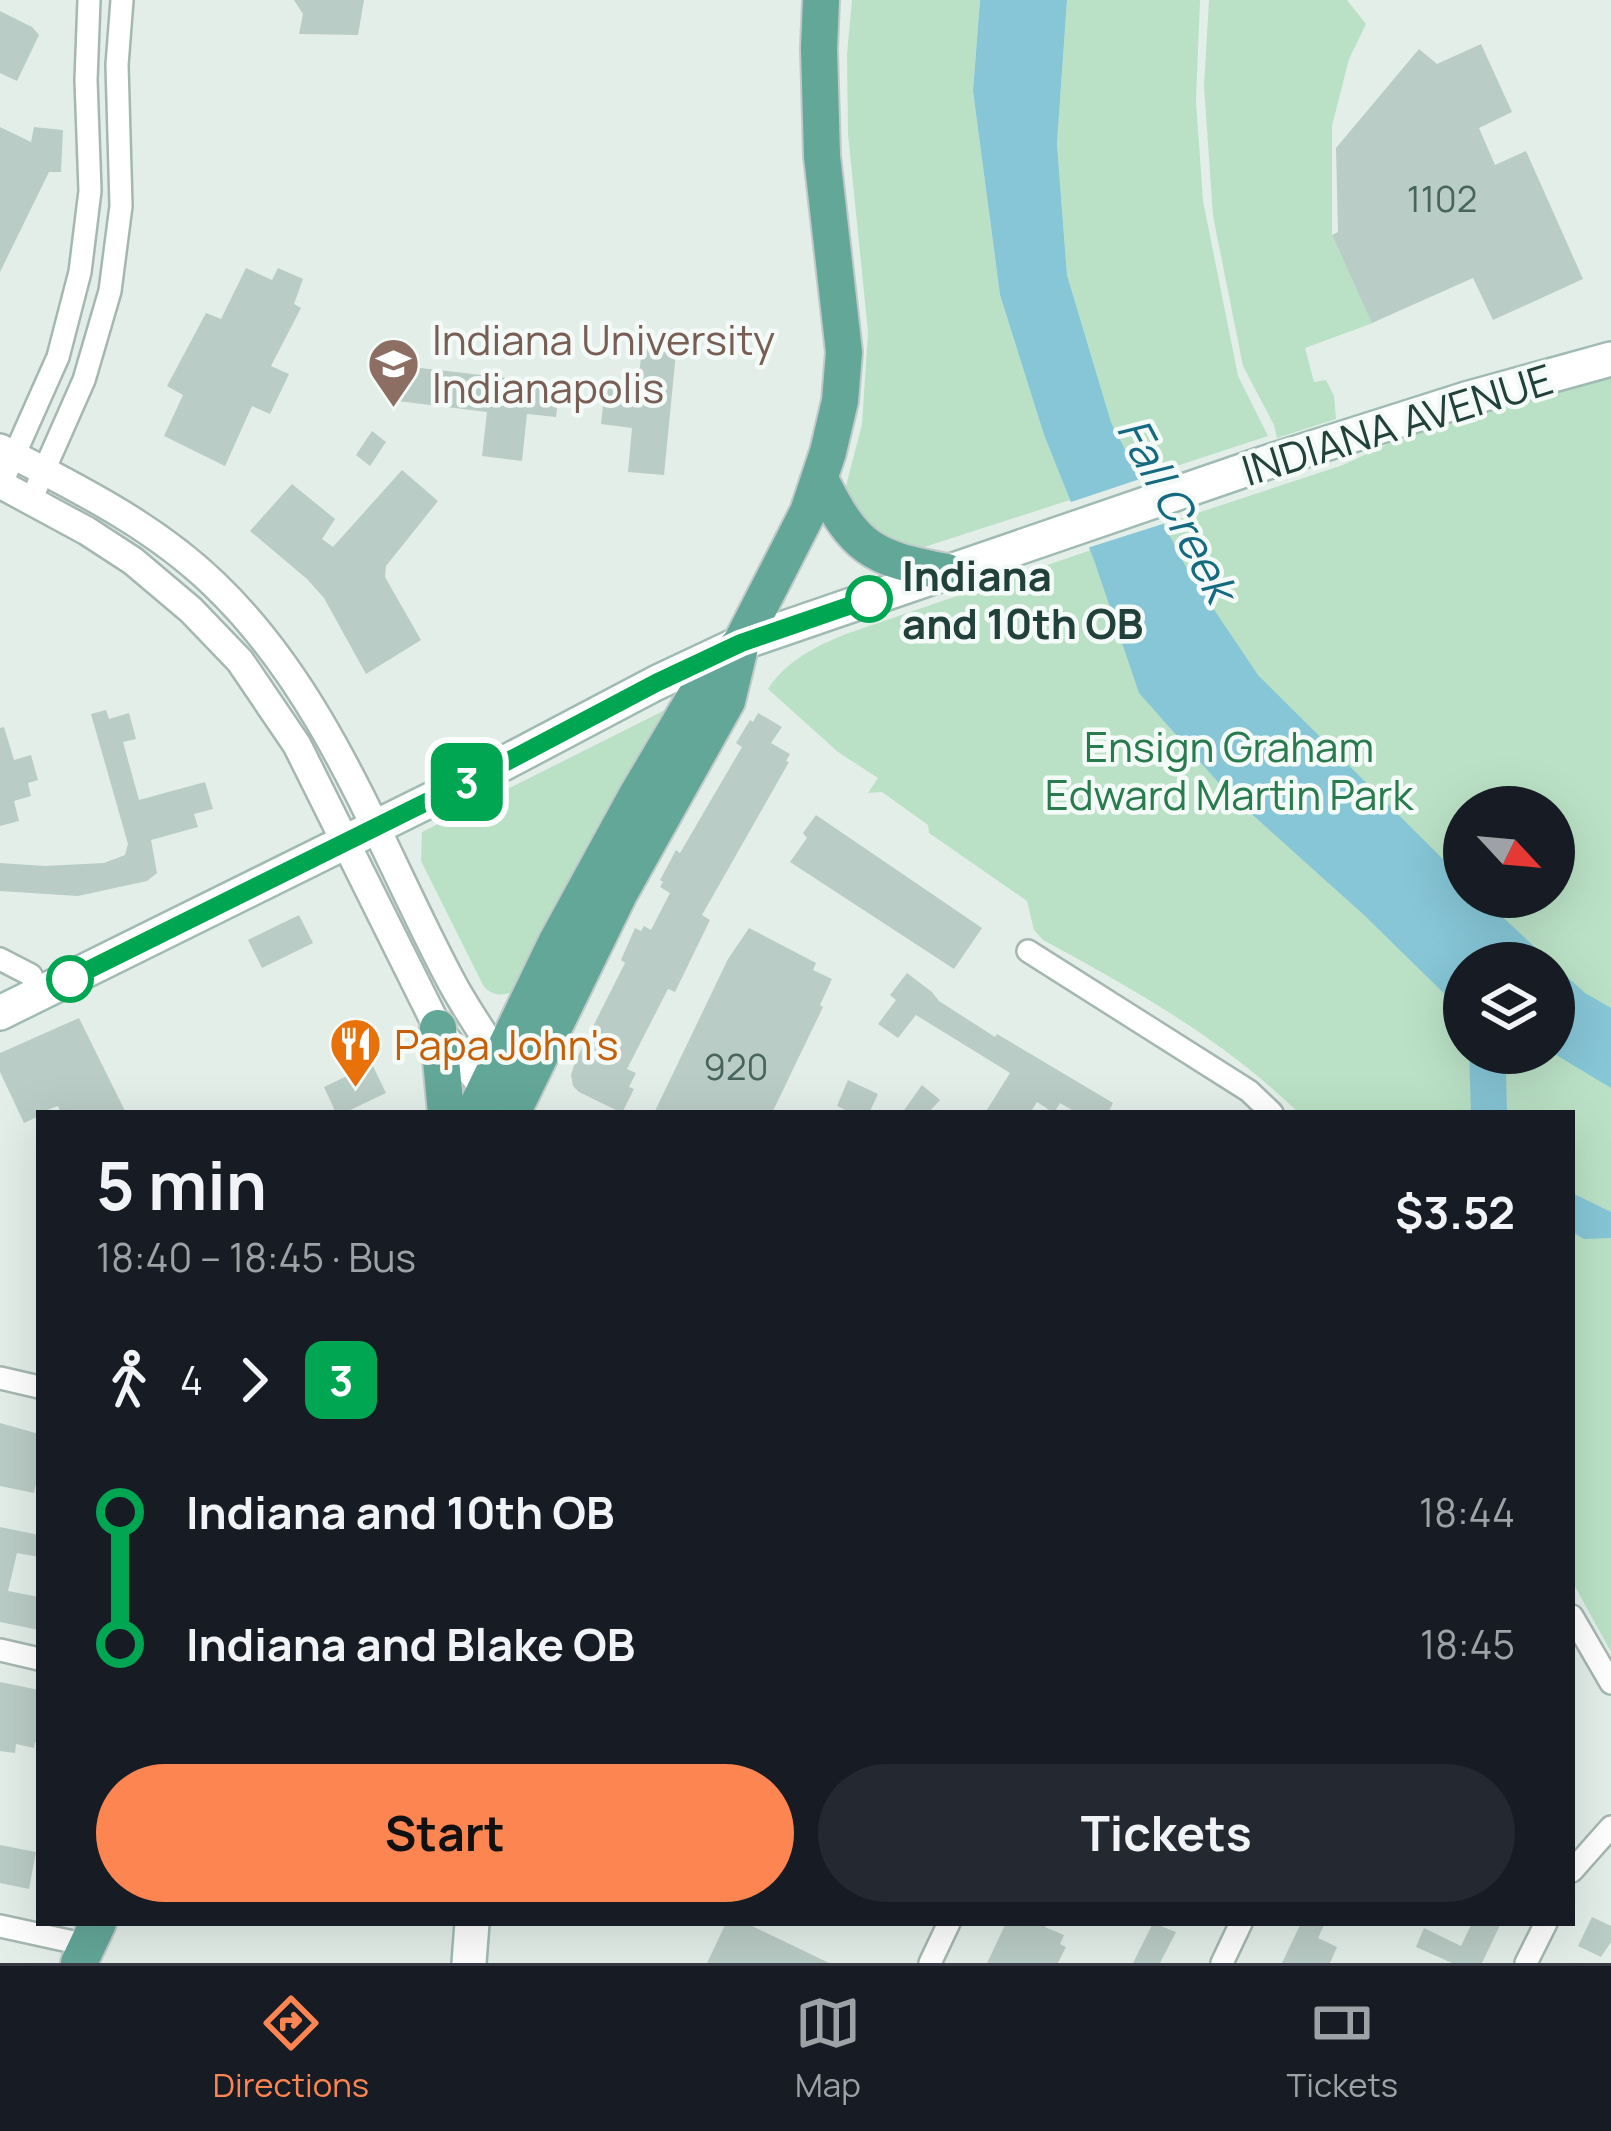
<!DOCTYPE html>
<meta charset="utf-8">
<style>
:root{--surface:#171b24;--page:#242831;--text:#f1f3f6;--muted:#9ea1a6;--line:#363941;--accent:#fd8551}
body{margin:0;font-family:Manrope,sans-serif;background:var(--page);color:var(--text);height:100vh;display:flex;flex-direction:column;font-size:45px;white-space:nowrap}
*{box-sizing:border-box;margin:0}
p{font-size:39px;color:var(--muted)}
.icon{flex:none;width:66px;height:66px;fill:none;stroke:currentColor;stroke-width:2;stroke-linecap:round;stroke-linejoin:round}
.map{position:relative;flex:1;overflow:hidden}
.drawer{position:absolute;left:36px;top:1110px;width:1539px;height:816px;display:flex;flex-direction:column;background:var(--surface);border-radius:0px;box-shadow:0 12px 48px #0002}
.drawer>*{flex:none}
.badge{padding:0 24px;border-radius:18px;font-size:42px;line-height:78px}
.needle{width:78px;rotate:116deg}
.buttons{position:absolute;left:1443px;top:786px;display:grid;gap:24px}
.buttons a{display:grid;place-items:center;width:132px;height:132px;border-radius:50%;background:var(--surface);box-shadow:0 12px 48px #0002;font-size:60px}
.map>.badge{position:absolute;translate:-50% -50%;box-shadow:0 0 0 6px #fff}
.legs{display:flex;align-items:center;gap:18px;height:132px;padding:0 60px;font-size:39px}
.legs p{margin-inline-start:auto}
.overview{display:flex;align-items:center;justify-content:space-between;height:204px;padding:0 60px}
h1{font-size:66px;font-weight:700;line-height:90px}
.primary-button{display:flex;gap:24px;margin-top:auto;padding:24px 60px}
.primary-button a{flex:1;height:138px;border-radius:72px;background:var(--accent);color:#111;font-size:48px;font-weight:700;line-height:138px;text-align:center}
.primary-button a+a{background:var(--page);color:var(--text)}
ul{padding:0 60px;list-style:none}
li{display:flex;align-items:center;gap:42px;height:132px;font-size:45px}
li i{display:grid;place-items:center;width:18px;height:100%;margin:0 15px;background:currentColor}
li i::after{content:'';width:30px;height:30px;margin:-15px;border:9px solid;border-radius:50%;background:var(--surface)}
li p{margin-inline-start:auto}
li:first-child i{background:linear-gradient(#0000 50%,currentColor 0)}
li:last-child i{background:linear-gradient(currentColor 50%,#0000 0)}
.dock{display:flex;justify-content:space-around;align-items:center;height:168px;border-top:3px solid var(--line);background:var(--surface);font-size:33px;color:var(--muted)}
.dock a{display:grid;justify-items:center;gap:6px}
.dock .on{color:var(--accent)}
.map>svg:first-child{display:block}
</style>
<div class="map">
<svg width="1611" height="1963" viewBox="0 0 1611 1963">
<rect width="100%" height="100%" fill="#e3eee9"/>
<!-- green -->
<g fill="#bae1c6" fill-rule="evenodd">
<path d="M852 0H980L973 91 1000 295 1044 435 1070 500 915 550 876 542 845 490 862 424 868 332 848 134 847 54Z"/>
<path d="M1067 0H1200L1196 100 1203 201 1238 376 1268 436 1140 478 1111 422 1067 275 1057 144Z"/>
<path d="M1209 0H1347L1366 24 1349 59 1332 126V235L1373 323 1305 348 1314 382 1326 380 1334 396 1336 419 1277 438 1274 425 1243 366 1213 216 1204 86Z"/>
<path d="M1611 378V1652L1572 1581V1113H1299C1221 1038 1137 991 1043 940L1034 930 1027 901 929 833 928 825 882 792 868 793 878 778 838 752 768 689C786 661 816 646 846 634L1091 550 1094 559 1170 536 1164 524 1343 465 1403 437ZM1464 807H1554V897H1464ZM1464 963H1554V1053H1464Z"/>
<path d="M669 708 517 990C503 996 495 997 484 987L421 861 422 832Z"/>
</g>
<!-- water -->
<g fill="#86c6d7">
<path d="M980 0H1067L1057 144 1067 275 1111 422 1188 571 1258 675 1464 880V897H1481L1552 963H1464V1013L1364 915 1226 791 1139 693 1094 560 1044 435 1000 295 973 91Z"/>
<path d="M1554 965 1585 993 1611 1008V1088L1553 1053Z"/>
<path d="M1469 1053H1515L1506 1070 1507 1113H1471Z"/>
<path d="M1572 1193 1611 1212V1238L1584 1239 1572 1232Z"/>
</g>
<!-- pier -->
<path fill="#e3eee9" d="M1146 477 1169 522 1084 549 1065 504Z"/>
<!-- building -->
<g fill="#baccc6">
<path d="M294 0H364L358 35 299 34 303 14Z"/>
<path d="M0 11 32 27 39 35 17 81 0 73Z"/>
<path d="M1481 44 1512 112 1479 128 1495 165 1526 151 1583 279 1493 320 1473 278 1372 323 1332 235 1338 232 1336 148 1419 49 1437 64Z"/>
<path d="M0 127 31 142 34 127 63 130 61 172H49L0 272Z"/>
<path d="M246 268 272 280 278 268 303 279 294 304 301 308 271 366 289 374 270 414 252 406 225 466 164 436 183 395 167 386 206 313 221 319Z"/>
<path d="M642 349 676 353 664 475 628 472 632 428 601 424 605 388 637 391Z"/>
<path d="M394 365 560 384 556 417 527 414 522 461 482 456 487 412 389 400Z"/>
<path d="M372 431 386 442 370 466 356 455Z"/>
<path d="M402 470 438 501 386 566 385 577 421 640 366 674 324 598 307 579 250 531 292 484 335 519 322 539 333 547Z"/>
<path d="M106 710 109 719 129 713 136 739 123 742 139 800 205 782 213 809 194 814 198 827 151 840 157 873 147 881 78 896 0 891V863L45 866 104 863 125 855 128 844 91 714Z"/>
<path d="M758 713 782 727 771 743 790 754 786 761 789 762 702 915 710 920 675 992 668 989 627 1069 636 1073 629 1087 634 1089 622 1113 579 1092 573 1086 571 1075 575 1062 625 963 621 960 635 928 641 931 644 926 651 930 670 893 660 887 663 882 660 880 676 850 680 853 742 747 736 743 750 720 753 722Z"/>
<path d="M4 727 14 760 31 755 38 780 28 783 31 796 14 801 19 821 0 826V728Z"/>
<path d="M816 815 982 928 954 969 790 862 807 838 803 833Z"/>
<path d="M299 915 313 943 262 968 248 940Z"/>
<path d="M749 928 816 963 813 970 832 979 820 1005 823 1007 772 1113H654L728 959Z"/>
<path d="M907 973 932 992 939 1001 995 1037 997 1034 1113 1103 1108 1113H1077L1060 1103 1054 1113 1037 1102 1030 1113H985L1010 1073 916 1015 898 1038 878 1024 896 1000 890 995Z"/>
<path d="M79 1018 126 1113H61L58 1106 39 1113V1116L24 1123 0 1072V1053Z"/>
<path d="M372 1064 386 1093 344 1113H336L324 1087Z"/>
<path d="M848 1080 878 1094 869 1113H852L837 1106Z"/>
<path d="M922 1085 940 1100 928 1113H902Z"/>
<path d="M0 1423 39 1434V1471L34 1493 0 1486Z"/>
<path d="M0 1527 39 1535V1557L17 1553 8 1591 39 1597V1630L0 1622Z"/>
<path d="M0 1682 39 1690V1743L35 1742 34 1748 16 1744 15 1753 0 1751Z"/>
<path d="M0 1845 36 1852 29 1889 0 1883Z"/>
<path d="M1592 1917 1611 1926V1942L1601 1957 1578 1946Z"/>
<path d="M726 1923H746L829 1963H707Z"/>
<path d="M1006 1923H1047L1045 1927 1064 1935 1060 1944 1066 1947 1058 1963H987Z"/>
<path d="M1153 1923 1176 1932 1160 1963H1133Z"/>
<path d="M1301 1923H1325L1318 1938 1337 1947 1330 1963H1282Z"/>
<path d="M1472 1923H1501L1482 1963H1452L1416 1947 1424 1928 1461 1946Z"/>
</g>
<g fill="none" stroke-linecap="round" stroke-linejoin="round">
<defs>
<g id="minor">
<path d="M1 485 58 357 80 272 90 191 86 80 89 0"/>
<path d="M31 500 84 380 110 291 121 206 117 65 122 0"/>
<path d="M1028 951 1249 1091 1272 1113"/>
<path d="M0 959 31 975 39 994"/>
<path d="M0 1378 39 1387"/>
<path d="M1572 1616 1611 1683"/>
<path d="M0 1650 39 1659"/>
<path d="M1572 1871 1611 1827"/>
<path d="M0 1926 87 1945"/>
<path d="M930 1963 949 1923"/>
<path d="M1222 1963 1241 1923"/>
<path d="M1526 1963 1546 1923"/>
</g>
<g id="tertiary">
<path d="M0 448C75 487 153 525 214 584 328 693 379 846 451 981 468 1013 490 1043 509 1074"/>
<path d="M0 484 87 531 133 561 191 610 240 661 297 745 438 1028 493 1101"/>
</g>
<g id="secondary">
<path d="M0 1013 493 769 656 683 741 643 1265 463 1466 399 1611 359"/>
<path d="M469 1963 472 1923"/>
</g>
<g id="primary">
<path d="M820 479C855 549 871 558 947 572"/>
<path d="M438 1028 446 1113"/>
<path d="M474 1113 556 943 637 795 701 687 738 646"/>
<path d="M512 1113 619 894 727 701 741 643 808 512 828 452 840 401 844 352 822 156 819 49 821 0"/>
<path d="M79 1963 98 1923"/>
</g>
</defs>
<!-- minor casing -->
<use href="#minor" stroke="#a5b7b1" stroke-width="26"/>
<!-- tertiary casing -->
<use href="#tertiary" stroke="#a5b7b1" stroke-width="32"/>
<!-- secondary casing -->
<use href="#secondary" stroke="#a0bbb3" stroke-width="38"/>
<!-- primary casing -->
<use href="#primary" stroke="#c1cac8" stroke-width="40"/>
<!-- minor -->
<use href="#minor" stroke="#fff" stroke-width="21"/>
<!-- tertiary -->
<use href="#tertiary" stroke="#fff" stroke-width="27"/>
<!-- secondary -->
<use href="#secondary" stroke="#fff" stroke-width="33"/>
<!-- primary -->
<use href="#primary" stroke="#63a799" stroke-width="36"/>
</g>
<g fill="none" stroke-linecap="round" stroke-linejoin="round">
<defs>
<path id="line-1" d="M70 979 493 769 656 683 741 643 869 599"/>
</defs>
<!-- line-1 casing -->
<use href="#line-1" stroke="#fff" stroke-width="27"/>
<!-- line-1 -->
<use href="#line-1" stroke="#00a651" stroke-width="18"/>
</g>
<!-- icons -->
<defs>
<symbol id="university-pin" viewBox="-11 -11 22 30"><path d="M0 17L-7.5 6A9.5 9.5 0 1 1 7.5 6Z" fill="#8d6e63" stroke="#f4faf7"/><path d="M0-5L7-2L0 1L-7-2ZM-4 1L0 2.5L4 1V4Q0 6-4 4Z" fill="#fff"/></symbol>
<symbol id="restaurant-pin" viewBox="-11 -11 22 30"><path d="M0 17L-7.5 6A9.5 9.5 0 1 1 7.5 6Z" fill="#e8710a" stroke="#f4faf7"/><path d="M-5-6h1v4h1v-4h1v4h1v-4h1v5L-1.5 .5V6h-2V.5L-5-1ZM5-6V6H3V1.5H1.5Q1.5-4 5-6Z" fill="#fff"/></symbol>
</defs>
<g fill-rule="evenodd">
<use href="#university-pin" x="364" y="334" width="59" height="81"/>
<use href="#restaurant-pin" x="326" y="1014" width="59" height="81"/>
</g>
<!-- markers -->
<g fill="#fff" stroke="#00a651" stroke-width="6">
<circle cx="869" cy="599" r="21"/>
<circle cx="70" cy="979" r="21"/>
</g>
<g text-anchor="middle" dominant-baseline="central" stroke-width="9" stroke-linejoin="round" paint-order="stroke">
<!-- number labels -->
<g font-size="36" fill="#47645d">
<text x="1442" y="198">1102</text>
<text x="736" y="1066">920</text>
</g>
<!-- education labels -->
<g font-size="42" fill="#785e54" stroke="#f4faf7" text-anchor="start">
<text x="432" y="339">Indiana University<tspan x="432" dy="48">Indianapolis</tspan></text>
</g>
<!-- street labels -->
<g font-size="42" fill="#21413a" stroke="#f4faf7">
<text transform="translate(1397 424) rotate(-17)">INDIANA AVENUE</text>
</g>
<!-- stop labels -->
<g font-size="42" font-weight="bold" fill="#21413a" stroke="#f4faf7" text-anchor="start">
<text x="902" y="575">Indiana<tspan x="902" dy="48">and 10th OB</tspan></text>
</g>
<!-- park labels -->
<g font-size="42" fill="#277b4c" stroke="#f4faf7">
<text x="1229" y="746">Ensign Graham<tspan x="1229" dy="48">Edward Martin Park</tspan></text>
</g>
<!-- food labels -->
<g font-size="42" fill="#c56008" stroke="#f4faf7" text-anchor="start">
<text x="394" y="1044">Papa John's</text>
</g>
<!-- water labels -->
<g font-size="45" font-style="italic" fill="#156a82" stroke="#f4faf7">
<text transform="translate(1178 509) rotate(62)">Fall Creek</text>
</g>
</g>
</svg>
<div class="buttons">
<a><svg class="needle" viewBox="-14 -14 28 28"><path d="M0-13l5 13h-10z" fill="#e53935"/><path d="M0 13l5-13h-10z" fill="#9ea1a6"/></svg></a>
<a><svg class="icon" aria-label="layers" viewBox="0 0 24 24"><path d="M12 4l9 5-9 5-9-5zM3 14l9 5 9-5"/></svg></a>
</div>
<b class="badge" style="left:467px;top:782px;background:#00a651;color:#fff">3</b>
<section class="drawer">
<div class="overview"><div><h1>5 min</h1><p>18:40 – 18:45 · Bus</p></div><b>$3.52</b></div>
<div class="legs"><svg class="icon" aria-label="walk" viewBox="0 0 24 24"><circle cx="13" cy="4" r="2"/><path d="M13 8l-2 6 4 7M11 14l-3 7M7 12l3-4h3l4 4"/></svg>4<svg class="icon" aria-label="forward" viewBox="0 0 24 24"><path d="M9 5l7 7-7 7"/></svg><b class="badge" style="background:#00a651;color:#fff">3</b></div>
<ul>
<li><i style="color:#00a651"></i><b>Indiana and 10th OB</b><p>18:44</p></li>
<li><i style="color:#00a651"></i><b>Indiana and Blake OB</b><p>18:45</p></li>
</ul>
<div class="primary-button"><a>Start</a><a>Tickets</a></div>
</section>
</div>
<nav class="dock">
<a class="on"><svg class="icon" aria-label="directions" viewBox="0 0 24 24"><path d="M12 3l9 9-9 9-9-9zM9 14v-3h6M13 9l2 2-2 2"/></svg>Directions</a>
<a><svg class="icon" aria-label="map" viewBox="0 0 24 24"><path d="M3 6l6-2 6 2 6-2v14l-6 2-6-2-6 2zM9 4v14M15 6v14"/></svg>Map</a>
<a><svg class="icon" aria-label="tickets" viewBox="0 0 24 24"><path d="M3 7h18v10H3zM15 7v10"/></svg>Tickets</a>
</nav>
